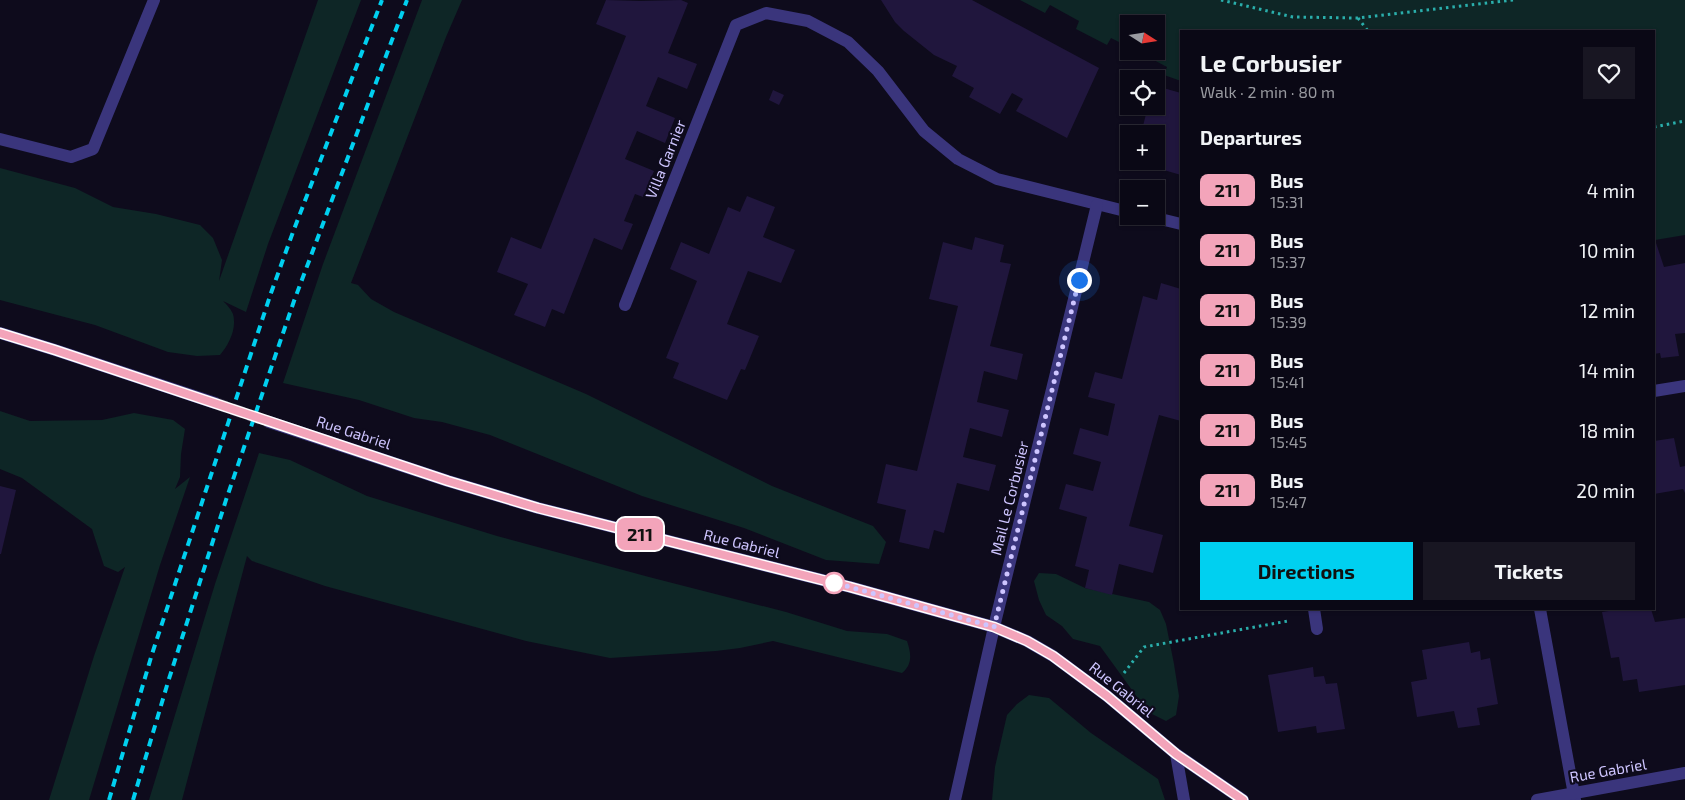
<!DOCTYPE html>
<meta charset="utf-8">
<style>
:root{--surface:#0a0815;--page:#181622;--text:#f1f3f6;--muted:#999aa0;--line:#2a2934;--accent:#00d0f0}
body{margin:0;font-family:"Exo 2",sans-serif;background:var(--page);color:var(--text);height:100vh;display:flex;flex-direction:column;font-size:19px;white-space:nowrap}
*{box-sizing:border-box;margin:0}
p{font-size:16px;color:var(--muted)}
.icon{flex:none;width:28px;height:28px;fill:none;stroke:currentColor;stroke-width:2;stroke-linecap:round;stroke-linejoin:round}
.map{position:relative;flex:1;overflow:hidden}
.details{position:absolute;left:1180px;top:30px;width:475px;height:580px;display:flex;flex-direction:column;background:var(--surface);border-radius:0px;box-shadow:0 1px 4px #0004,0 0 0 1px var(--line)}
.details>*{flex:none}
.badge{padding:0 10px;border-radius:8px;font-size:18px;line-height:32px}
.needle{width:32px;rotate:102deg}
.fabs{position:absolute;left:1120px;top:15px;display:grid;gap:10px}
.fabs a{display:grid;place-items:center;width:45px;height:45px;border-radius:0px;background:var(--surface);box-shadow:0 1px 4px #0004,0 0 0 1px var(--line);font-size:25px}
.you{position:absolute;width:25px;height:25px;margin:-12px;border:4px solid #fff;border-radius:50%;background:#1a73e8;box-shadow:0 0 0 8px #1a73e833}
.map>.badge{position:absolute;translate:-50% -50%;box-shadow:0 0 0 2px #fff}
h2{padding:0 20px;font-size:19px;line-height:45px}
.round{display:grid;place-items:center;flex:none;width:52px;height:52px;border-radius:0px;background:var(--page)}
.summary{display:flex;align-items:center;justify-content:space-between;height:85px;padding:0 20px}
h1{font-size:24px;font-weight:700;line-height:38px}
.button{display:flex;gap:10px;margin-top:auto;padding:10px 20px}
.button a{flex:1;height:58px;border-radius:0px;background:var(--accent);color:#111;font-size:20px;font-weight:700;line-height:58px;text-align:center}
.button a+a{background:var(--page);color:var(--text)}
ul{padding:0;list-style:none}
li{display:flex;align-items:center;gap:15px;height:60px;padding:0 20px}
li div{flex:1}
li b{display:block;font-size:19px}
li em{font-style:normal}
li .badge{min-width:55px;font-weight:700;text-align:center}
.map>svg:first-child{display:block}
</style>
<div class="map">
<svg width="1685" height="800" viewBox="0 0 1685 800">
<rect width="100%" height="100%" fill="#0e0b1c"/>
<!-- green -->
<g fill="#0e2626">
<path d="M318 0H361L268 244 246 312 223 301C226 304 231 309 233 314 237 329 229 344 220 355L197 356 168 352 95 325 0 300V168L75 188 113 207 156 214 200 225 213 238 222 260 219 281Z"/>
<path d="M422 0H462L446 37 351 283 358 285 371 299 394 312 586 394 772 486 873 526 886 542 879 564 826 560 744 528 642 496 490 435 442 422 414 418 359 400 283 383 323 264Z"/>
<path d="M1020 0H1685V235L1655 240 1654 231V31H1181V81L1164 75 1167 67 1137 51H1156V24H1129V47L1111 38 1107 45 1076 29 1079 21 1050 5 1045 13Z"/>
<path d="M0 411 30 421 102 420 134 413 173 420 185 429 181 454 180 477 175 489 190 477 160 565 89 800H49L94 656 125 567 118 572 104 566 92 529 22 478 0 469Z"/>
<path d="M259 453 290 460 367 496 497 536 649 577 786 612 847 631 887 634 907 641C911 653 913 664 902 673L773 641 740 648 716 651 610 658 526 641 325 586 252 561 247 556 182 800H149L215 584Z"/>
<path d="M1039 573 1056 574 1085 588 1149 602 1160 610 1166 624 1174 664 1179 696 1176 715 1166 721 1148 712 1100 646 1073 639 1062 626 1046 615 1039 600 1034 581Z"/>
<path d="M1029 695 1049 698 1091 733 1158 779 1165 800H992L995 767 1007 715 1017 704Z"/>
</g>
<!-- building -->
<g fill="#20163d">
<path d="M606 0 640 1 681 0 688 3 668 53 697 64 687 89 658 77 646 106 675 118 665 143 637 131 625 159 654 171 643 197 635 194 624 221 633 224 622 250 594 238 564 314 552 309 545 327 514 315 528 284 497 272 511 237 541 249 626 36 596 24Z"/>
<path d="M881 0H972L1099 68 1067 138 1016 111 1023 99 1012 93 1000 114 969 97 974 88 952 76 957 66 934 55 904 31 895 22Z"/>
<path d="M1156 86 1181 93V175L1136 162 1156 161V134H1141L1148 106H1156Z"/>
<path d="M773 90 784 95 779 105 769 100Z"/>
<path d="M747 196 775 207 763 237 795 250 781 283 748 271 727 324 759 336 745 370 741 369 727 400 673 378 679 363 666 358 697 281 670 269 681 242 709 254 728 207 740 212Z"/>
<path d="M975 237 1004 245 1000 262 1011 264 990 346 1023 354 1017 380 984 371 977 402 1009 410 1002 437 970 428 963 457 996 465 989 491 957 483 944 533 934 530 929 549 899 542 906 510 877 503 886 464 917 471 958 306 929 299 943 242 972 250Z"/>
<path d="M1654 237 1664 267 1685 263V333L1675 334 1679 356 1661 358 1660 353 1654 354Z"/>
<path d="M1161 283 1181 289V421L1159 415 1129 526 1163 535 1153 573 1119 564 1112 595 1085 588 1089 570 1075 566 1087 517 1059 509 1066 484 1093 491 1101 462 1073 454 1080 428 1108 436 1115 404 1088 397 1095 372 1122 379 1143 296 1157 300Z"/>
<path d="M1674 438 1680 467 1685 466V493L1683 489 1654 494V441Z"/>
<path d="M0 486 16 490 1 554H0Z"/>
<path d="M1622 609H1651L1655 622 1685 618V685L1639 692 1637 679 1623 681 1619 657 1611 658 1602 612Z"/>
<path d="M1469 642 1471 653 1480 651 1481 660 1490 658 1498 704 1477 708 1480 725 1458 728 1454 711 1417 717 1411 682 1427 679 1422 650Z"/>
<path d="M1313 667 1314 677 1324 676 1326 684 1337 683 1345 729 1317 733 1316 726 1278 732 1268 675Z"/>
</g>
<g fill="none" stroke-linecap="round" stroke-linejoin="round">
<!-- minor-tunnel -->
<path stroke="#2b273e" stroke-width="12" stroke-dasharray="12 6" stroke-linecap="butt" d="M215 403 269 422"/>
<!-- path -->
<g stroke="#2aaeab" stroke-width="3" stroke-dasharray="2.5 4" stroke-linecap="butt">
<path d="M1221 0 1293 17 1357 18 1513 0"/>
<path d="M1358 18 1368 31"/>
<path d="M1654 127 1685 121"/>
<path d="M1124 673 1144 647 1288 621"/>
</g>
<!-- minor -->
<g stroke="#3a357c" stroke-width="12">
<path d="M0 139 71 157 93 149 154 0"/>
<path d="M1148 216 1181 224"/>
<path d="M625 305 736 25 766 13 808 21 848 42 878 71 924 131 958 159 997 179 1129 212"/>
<path d="M0 333 55 350 215 403"/>
<path d="M1654 391 1685 386"/>
<path d="M269 422 448 481 538 508 850 587 994 627 1027 641 1053 656 1107 696 1176 754 1243 800"/>
<path d="M1314 609 1317 629"/>
<path d="M1540 609 1575 800"/>
<path d="M1176 754 1184 800"/>
<path d="M955 800 994 627 1097 205"/>
<path d="M1537 800 1685 773"/>
</g>
<!-- rail -->
<g stroke="#00d0f0" stroke-width="4" stroke-dasharray="8 6" stroke-linecap="butt">
<path d="M109 800 152 654 271 293 293 232 382 0"/>
<path d="M133 800 168 682 226 500 294 301 407 0"/>
</g>
</g>
<g fill="none" stroke-linecap="round" stroke-linejoin="round">
<defs>
<path id="line" d="M0 333 55 350 448 481 538 508 850 587 994 627 1027 641 1053 656 1107 696 1176 754 1243 800"/>
</defs>
<!-- line casing -->
<use href="#line" stroke="#fff" stroke-width="11"/>
<!-- line -->
<use href="#line" stroke="#f3a4ba" stroke-width="8"/>
<!-- walk -->
<path stroke="#cec5ff" stroke-width="5" stroke-dasharray="0 9" d="M834 583 832 582 994 627 1079 280"/>
</g>
<!-- markers -->
<circle fill="#fff" stroke="#f3a4ba" stroke-width="2.5" cx="834" cy="583" r="10"/>
<g text-anchor="middle" dominant-baseline="central" stroke-width="4.5" stroke-linejoin="round" paint-order="stroke">
<!-- street labels -->
<g font-size="15" fill="#cec5ff" stroke="#0e0b1c">
<text transform="translate(665 159) rotate(-68)">Villa Garnier</text>
<text transform="translate(354 432) rotate(18)">Rue Gabriel</text>
<text transform="translate(1009 498) rotate(-76)">Mail Le Corbusier</text>
<text transform="translate(742 543) rotate(14)">Rue Gabriel</text>
<text transform="translate(1122 689) rotate(39)">Rue Gabriel</text>
<text transform="translate(1608 770) rotate(-10)">Rue Gabriel</text>
</g>
</g>
</svg>
<div class="fabs">
<a><svg class="needle" viewBox="-14 -14 28 28"><path d="M0-13l5 13h-10z" fill="#e53935"/><path d="M0 13l5-13h-10z" fill="#999aa0"/></svg></a>
<a><svg class="icon" aria-label="locate" viewBox="0 0 24 24"><circle cx="12" cy="12" r="6"/><path d="M12 2v4M12 18v4M2 12h4M18 12h4"/></svg></a>
<a>+</a>
<a>−</a>
</div>
<div class="you" style="left:1079px;top:280px"></div>
<b class="badge" style="left:640px;top:534px;background:#f3a4ba;color:#111">211</b>
<section class="details">
<div class="summary"><div><h1>Le Corbusier</h1><p>Walk · 2 min · 80 m</p></div><a class="round"><svg class="icon" aria-label="heart" viewBox="0 0 24 24"><path d="M12 20l-8-8c-3-5 5-10 8-4 3-6 11-1 8 4z"/></svg></a></div>
<h2>Departures</h2>
<ul>
<li><span class="badge" style="background:#f3a4ba;color:#111">211</span><div><b>Bus</b><p>15:31</p></div><em>4 min</em></li>
<li><span class="badge" style="background:#f3a4ba;color:#111">211</span><div><b>Bus</b><p>15:37</p></div><em>10 min</em></li>
<li><span class="badge" style="background:#f3a4ba;color:#111">211</span><div><b>Bus</b><p>15:39</p></div><em>12 min</em></li>
<li><span class="badge" style="background:#f3a4ba;color:#111">211</span><div><b>Bus</b><p>15:41</p></div><em>14 min</em></li>
<li><span class="badge" style="background:#f3a4ba;color:#111">211</span><div><b>Bus</b><p>15:45</p></div><em>18 min</em></li>
<li><span class="badge" style="background:#f3a4ba;color:#111">211</span><div><b>Bus</b><p>15:47</p></div><em>20 min</em></li>
</ul>
<div class="button"><a>Directions</a><a>Tickets</a></div>
</section>
</div>
